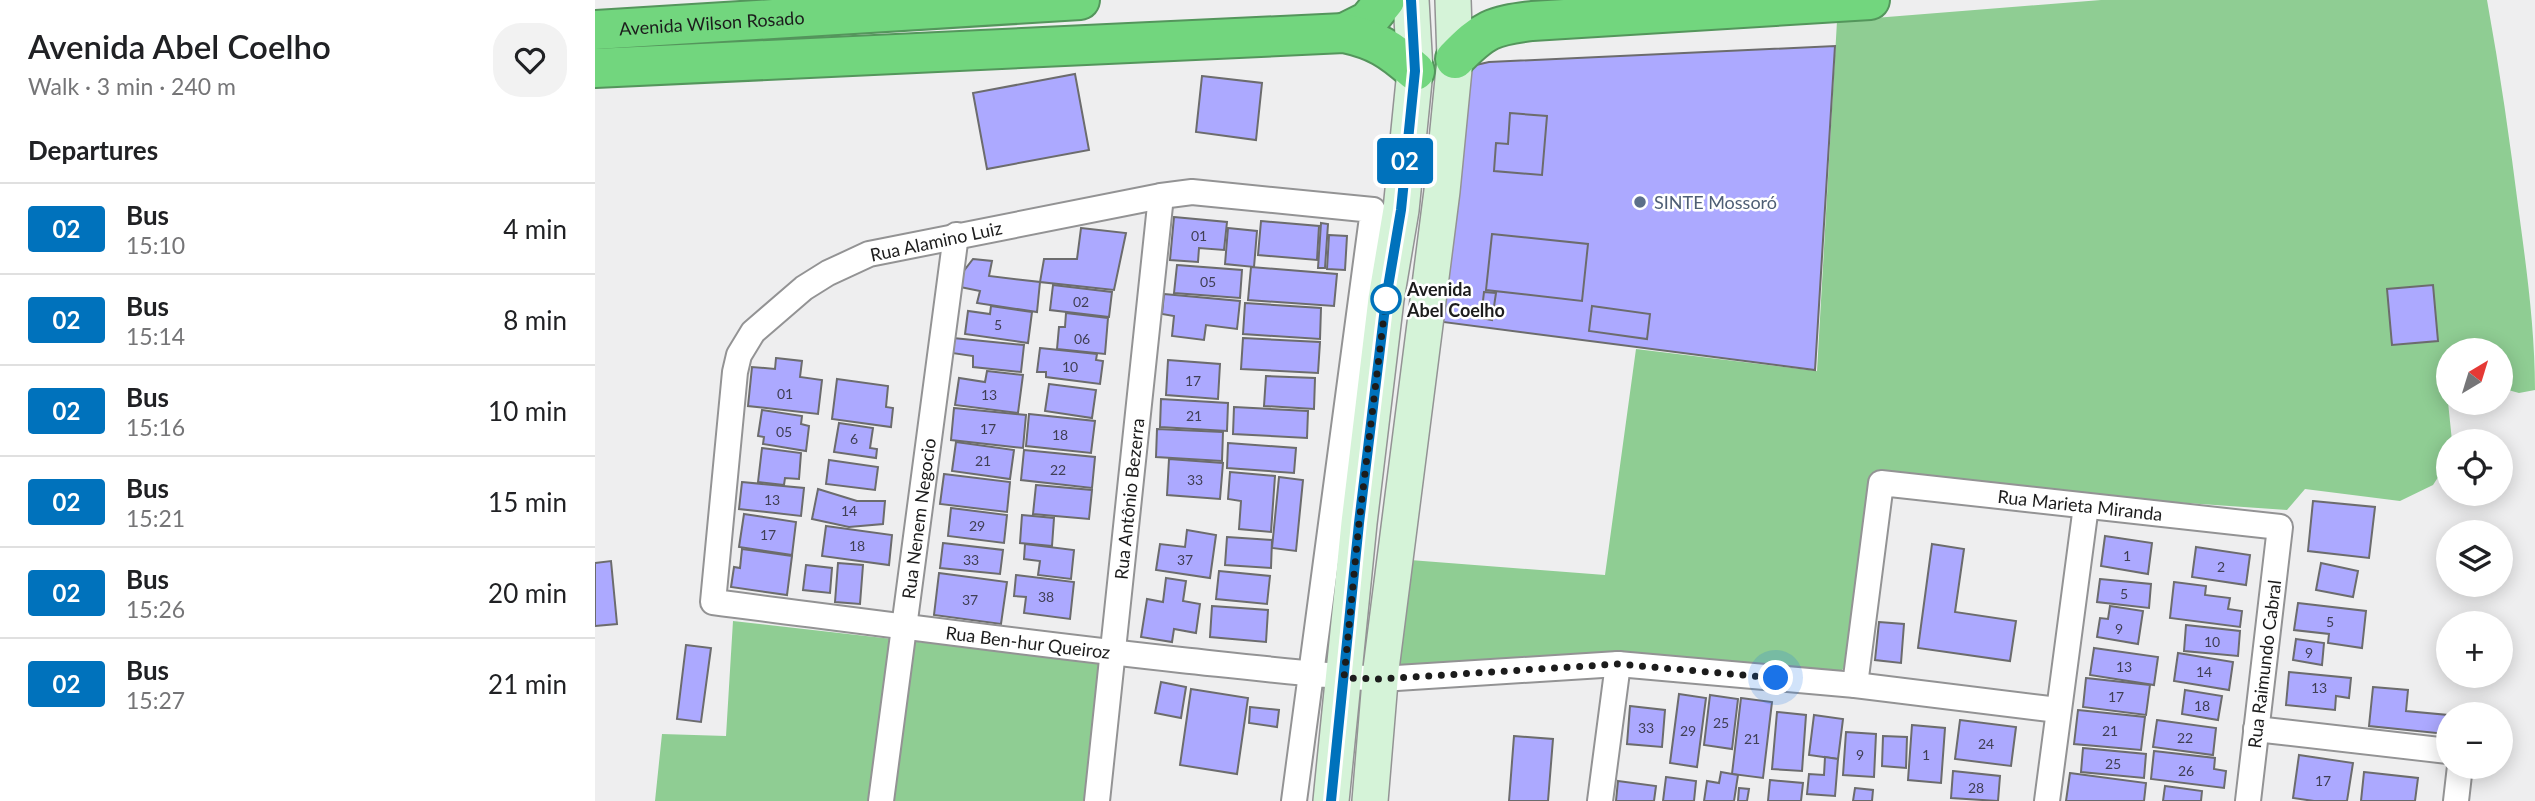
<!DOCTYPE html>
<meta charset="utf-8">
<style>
:root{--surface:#fff;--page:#f2f2f2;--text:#202124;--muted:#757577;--line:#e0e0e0}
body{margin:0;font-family:Lato,sans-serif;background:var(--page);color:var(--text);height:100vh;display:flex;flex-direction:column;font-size:26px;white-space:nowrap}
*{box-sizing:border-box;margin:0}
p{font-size:23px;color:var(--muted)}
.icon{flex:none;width:38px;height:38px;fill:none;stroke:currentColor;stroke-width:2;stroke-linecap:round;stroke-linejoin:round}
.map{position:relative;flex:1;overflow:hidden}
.side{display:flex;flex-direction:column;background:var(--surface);width:595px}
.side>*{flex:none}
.badge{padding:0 14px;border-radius:5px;font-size:24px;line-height:46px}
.needle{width:46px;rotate:38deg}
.controls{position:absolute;left:1841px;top:338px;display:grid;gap:14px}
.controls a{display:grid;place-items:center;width:77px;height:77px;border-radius:50%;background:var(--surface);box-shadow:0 4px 18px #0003;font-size:35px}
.you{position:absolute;width:35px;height:35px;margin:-18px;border:5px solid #fff;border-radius:50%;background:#1a73e8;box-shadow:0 0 0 10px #1a73e833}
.map>.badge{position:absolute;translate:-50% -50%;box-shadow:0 0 0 4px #fff}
h2{padding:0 28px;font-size:26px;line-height:63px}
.round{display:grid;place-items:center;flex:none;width:74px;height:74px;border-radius:28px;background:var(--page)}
.headline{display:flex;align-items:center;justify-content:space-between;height:119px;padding:0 28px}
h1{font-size:33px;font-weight:600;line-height:52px}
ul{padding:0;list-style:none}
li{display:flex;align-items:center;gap:21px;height:91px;padding:0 28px;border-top:2px solid var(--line)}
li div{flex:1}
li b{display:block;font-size:26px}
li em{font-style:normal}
li .badge{min-width:77px;font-weight:700;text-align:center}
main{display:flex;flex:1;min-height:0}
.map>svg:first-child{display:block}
</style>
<main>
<section class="side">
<div class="headline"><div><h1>Avenida Abel Coelho</h1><p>Walk · 3 min · 240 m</p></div><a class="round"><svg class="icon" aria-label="heart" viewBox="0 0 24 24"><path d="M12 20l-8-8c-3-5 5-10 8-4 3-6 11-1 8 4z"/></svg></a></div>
<h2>Departures</h2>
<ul>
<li><span class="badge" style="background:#0072bc;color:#fff">02</span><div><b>Bus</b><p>15:10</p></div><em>4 min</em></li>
<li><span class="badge" style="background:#0072bc;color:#fff">02</span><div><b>Bus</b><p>15:14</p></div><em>8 min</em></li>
<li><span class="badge" style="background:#0072bc;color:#fff">02</span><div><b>Bus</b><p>15:16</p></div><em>10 min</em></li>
<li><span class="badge" style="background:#0072bc;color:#fff">02</span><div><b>Bus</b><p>15:21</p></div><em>15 min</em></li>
<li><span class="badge" style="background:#0072bc;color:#fff">02</span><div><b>Bus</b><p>15:26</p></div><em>20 min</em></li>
<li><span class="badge" style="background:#0072bc;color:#fff">02</span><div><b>Bus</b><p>15:27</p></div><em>21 min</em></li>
</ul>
</section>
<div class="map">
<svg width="1940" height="801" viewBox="0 0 1940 801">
<rect width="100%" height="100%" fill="#eeeeef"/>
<!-- green -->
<g fill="#8fcd93">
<path d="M1506 0H1892C1905 71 1915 142 1924 213 1932 272 1940 331 1940 390L1924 393 1906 388V350H1853V402L1857 441H1853V462L1838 485 1805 501 1710 489 1692 510 1519 498 1278 472 1252 662 1246 672 803 669 815 560 1010 575 1041 349 1222 371 1242 21Z"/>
<path d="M138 621 508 663 494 801H60L67 734 131 736Z"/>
</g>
<!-- building -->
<g fill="#aca9ff" stroke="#6c6c6d" stroke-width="2">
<path d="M1240 46 1220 370 848 322 870 81 876 69 881 65 894 62Z"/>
<path d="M480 74 494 150 392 169 378 93Z"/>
<path d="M607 76 667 83 661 140 601 132Z"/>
<path d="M915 113 952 116 947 175 899 171 901 143 913 144Z"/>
<path d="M579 217 632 222 629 250 604 248 603 262 575 260Z"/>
<path d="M666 221 724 226 722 260 663 255Z"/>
<path d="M726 223 733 224 730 268H723Z"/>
<path d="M486 228 531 233 519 290 445 282 449 259H482Z"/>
<path d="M633 228 662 231 659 267 630 264Z"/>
<path d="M897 234 993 244 987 301 891 290Z"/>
<path d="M734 235 752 236 750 270 732 269Z"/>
<path d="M378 259 397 261 394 276 445 282 442 312 382 303 385 291 365 287 368 272Z"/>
<path d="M582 265 647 270 645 298 579 293Z"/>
<path d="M656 267 742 274 739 306 653 300Z"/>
<path d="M458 285 517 292 514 317 455 310Z"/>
<path d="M1838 285 1843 341 1797 345 1792 289Z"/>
<path d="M889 292 901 293 897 320 886 318Z"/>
<path d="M569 294 645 301 642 329 611 325 609 340 577 336 579 316 567 314Z"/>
<path d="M650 303 726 308 725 339 648 334Z"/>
<path d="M396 306 437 312 433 343 370 334 373 311 395 314Z"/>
<path d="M997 306 1055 314 1052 339 994 331Z"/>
<path d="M471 313 513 318 510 354 462 349 464 327H470Z"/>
<path d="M358 338 429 345 426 372 378 367V356L357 353Z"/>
<path d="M648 338 725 342 723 373 646 369Z"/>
<path d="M445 348 502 354 501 360 508 361 505 384 451 377V372H442Z"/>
<path d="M181 358 207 361 205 377 227 380 223 414 153 406 157 367 180 369Z"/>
<path d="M573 360 625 364 623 399 571 395Z"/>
<path d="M392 371 428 375 423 413 360 405 364 378 390 382Z"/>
<path d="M671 376 720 378 719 409 669 406Z"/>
<path d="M242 379 293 386 291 407 298 408 296 427 237 419Z"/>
<path d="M454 384 501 390 497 418 450 411Z"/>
<path d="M566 399 633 403 632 431 565 427Z"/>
<path d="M639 407 713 411 712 438 638 434Z"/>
<path d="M359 408 431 415 428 448 356 440Z"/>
<path d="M167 410 207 416 206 424 214 426 211 451 168 444 169 437 163 436Z"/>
<path d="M434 414 500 421 496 453 431 446Z"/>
<path d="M244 423 278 428 275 448 282 449 281 458 239 452Z"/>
<path d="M562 429 628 432 627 461 561 457Z"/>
<path d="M361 442 419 450 415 479 357 471Z"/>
<path d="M633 443 701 448 699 473 632 468Z"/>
<path d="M167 448 206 453 204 479 190 478 189 485 163 482Z"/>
<path d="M429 450 500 457 497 488 426 480Z"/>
<path d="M574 459 628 463 625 499 572 495Z"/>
<path d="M234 460 283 467 280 490 231 484Z"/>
<path d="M635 472 680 476 676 532 644 529 646 501 633 499Z"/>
<path d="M349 474 415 482 412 512 345 504Z"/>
<path d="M684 477 708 480 701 551 677 548Z"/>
<path d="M147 482 209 488 206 516 144 509Z"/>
<path d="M441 485 497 490 494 519 438 514Z"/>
<path d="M223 489 262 501H290L288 524 254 527 217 519Z"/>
<path d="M1718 501 1780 507 1774 558 1713 551Z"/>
<path d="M356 508 412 515 409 543 353 536Z"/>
<path d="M149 514 201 522 197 555 144 547Z"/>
<path d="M427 515 459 518 457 546 425 543Z"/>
<path d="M231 526 297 535 294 565 227 556Z"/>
<path d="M592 530 621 535 615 578 561 570 565 544 590 547Z"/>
<path d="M1510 536 1557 543 1553 574 1506 566Z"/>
<path d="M632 537 677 540 676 568 630 565Z"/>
<path d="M348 543 408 550 405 574 345 568Z"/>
<path d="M430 544 479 550 476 579 443 575 445 561 429 559Z"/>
<path d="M1337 544 1369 549 1360 612 1421 621 1415 661 1323 648Z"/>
<path d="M1601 547 1655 555 1651 585 1597 577Z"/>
<path d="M147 549 197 556 192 595 136 587 139 567 145 568Z"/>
<path d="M16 561 22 624 0 626V563Z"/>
<path d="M243 563 268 565 265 604 240 602Z"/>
<path d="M1726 563 1763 571 1758 597 1721 590Z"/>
<path d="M211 565 237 568 235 593 208 590Z"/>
<path d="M624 571 675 576 672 604 621 599Z"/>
<path d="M344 573 412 582 406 624 339 615Z"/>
<path d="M421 575 479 582 475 619 429 613 431 597 419 596Z"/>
<path d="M571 578 591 581 588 601 605 604 601 633 579 629 577 642 546 637 552 599 568 602Z"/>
<path d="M1505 579 1556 584 1554 608 1502 602Z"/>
<path d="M1579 582 1611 586 1610 595 1635 598 1633 609 1647 611 1645 627 1575 618Z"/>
<path d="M1703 603 1771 611 1767 648 1733 643 1734 634 1699 630Z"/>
<path d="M617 606 673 610 671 642 615 637Z"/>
<path d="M1515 606 1548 611 1543 644 1502 637 1505 618 1513 619Z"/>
<path d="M1284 622 1309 624 1306 663 1280 660Z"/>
<path d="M1591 625 1645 631 1643 656 1589 651Z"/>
<path d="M1701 639 1729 643 1727 665 1698 660Z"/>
<path d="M91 645 116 648 106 722 82 719Z"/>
<path d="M1499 648 1563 657 1559 685 1495 675Z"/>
<path d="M1583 653 1638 662 1634 690 1579 681Z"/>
<path d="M1694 672 1756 678 1754 698 1741 696 1740 710 1691 705Z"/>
<path d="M1491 678 1555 685 1551 715 1488 707Z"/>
<path d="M566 682 591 687 586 718 560 713Z"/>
<path d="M1778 687 1813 690 1811 711 1853 715 1851 734 1774 726Z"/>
<path d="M596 689 653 698 642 774 585 765Z"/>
<path d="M1590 690 1627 696 1623 720 1587 714Z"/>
<path d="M1084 694 1111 698 1102 767 1075 763Z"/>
<path d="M1115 695 1143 699 1137 749 1109 745Z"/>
<path d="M1146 698 1177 702 1168 778 1137 774Z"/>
<path d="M1035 706 1070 710 1067 747 1032 744Z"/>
<path d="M655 707 684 710 682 727 654 723Z"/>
<path d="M1483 710 1550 717 1546 750 1479 744Z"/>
<path d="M1182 712 1211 715 1207 771 1177 769Z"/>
<path d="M1219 715 1248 719 1243 759 1214 755Z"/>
<path d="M1365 720 1421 727 1416 766 1360 759Z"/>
<path d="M1562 720 1621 728 1618 755 1558 747Z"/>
<path d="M1317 725 1350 728 1346 783 1313 780Z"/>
<path d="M1251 732 1281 734 1279 777 1248 775Z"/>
<path d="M919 736 958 739 953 801H914Z"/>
<path d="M1288 736 1312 737 1311 768 1287 766Z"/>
<path d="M1488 748 1551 754 1549 778 1486 772Z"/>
<path d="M1559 751 1620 758 1619 769 1631 771 1629 788 1556 779Z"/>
<path d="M1704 755 1758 763 1752 801H1719L1698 798Z"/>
<path d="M1230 757 1243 759 1240 796 1212 794 1214 774 1229 775Z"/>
<path d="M1358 771 1405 776 1403 801 1356 798Z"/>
<path d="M1126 772 1143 775 1139 801H1109L1112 781 1124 783Z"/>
<path d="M1769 772 1823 778 1820 801H1766Z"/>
<path d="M1475 773 1551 783 1549 801H1471Z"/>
<path d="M1071 777 1101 781 1099 801H1068Z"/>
<path d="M1175 780 1208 783 1206 801H1173Z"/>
<path d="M1023 781 1061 786 1059 801H1021Z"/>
<path d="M1570 786 1607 791 1606 801H1568Z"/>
<path d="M1144 788 1154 789 1152 801H1143Z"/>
<path d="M1260 788 1278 790 1277 801H1258Z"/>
</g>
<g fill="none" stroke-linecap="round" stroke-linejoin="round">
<defs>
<g id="street">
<path id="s1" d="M1260 685 1286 483 1685 527 1653 801"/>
<path d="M1661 729 1853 751"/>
<path id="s2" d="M286 801 361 235"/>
<path id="s3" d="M502 801 566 196"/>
<path id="s4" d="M699 801 778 210 597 192 566 196 274 254 233 273 209 288 158 332 144 355 140 372 118 602C274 622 429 643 586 660 652 667 719 675 786 679L1023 664 1260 685 1463 710"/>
<path d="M1005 801 1023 664"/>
<path d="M1452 801 1491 506"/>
<path d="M1861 801 1865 766"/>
</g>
<g id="secondary">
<path d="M736 801 764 523 791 299 806 210 820 71 816 0"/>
<path d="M775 801 786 669 847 191 860 59 858 0"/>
</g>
<g id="highway">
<path id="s5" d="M0 30 485 0"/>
<path d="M749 33 773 21 790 0"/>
<path d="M860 59C889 29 897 26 937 21L1275 0"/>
<path d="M0 68 749 33C781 40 795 49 820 71"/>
</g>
</defs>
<!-- street casing -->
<use href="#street" stroke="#939394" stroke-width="28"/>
<!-- secondary casing -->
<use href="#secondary" stroke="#939394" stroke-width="38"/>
<!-- highway casing -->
<use href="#highway" stroke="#54955c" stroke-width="42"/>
<!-- street -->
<use href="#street" stroke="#fff" stroke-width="24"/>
<!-- secondary -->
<use href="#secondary" stroke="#d5f3d8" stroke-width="35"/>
<!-- highway -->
<use href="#highway" stroke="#72d67e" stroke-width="38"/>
</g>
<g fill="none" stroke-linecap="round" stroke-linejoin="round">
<defs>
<path id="line" d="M736 801 764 523 791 299 806 210 820 71 816 0"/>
</defs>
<!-- line casing -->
<use href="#line" stroke="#fff" stroke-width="16"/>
<!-- line -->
<use href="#line" stroke="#0072bc" stroke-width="10"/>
<!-- walk -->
<path stroke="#1c1c1c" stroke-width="7" stroke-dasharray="0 12.6" d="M791 299 764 523 749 678 786 679 1023 664 1181 678"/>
</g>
<!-- markers -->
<circle fill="#5c6f8a" stroke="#fff" stroke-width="2.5" cx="1045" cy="202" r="7"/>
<circle fill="#fff" stroke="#0072bc" stroke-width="3.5" cx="791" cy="299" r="14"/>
<g text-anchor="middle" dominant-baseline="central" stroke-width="5" stroke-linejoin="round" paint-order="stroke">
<!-- number labels -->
<g font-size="14" fill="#403f55">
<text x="604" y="235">01</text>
<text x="613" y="281">05</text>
<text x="486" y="301">02</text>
<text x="403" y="324">5</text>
<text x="487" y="338">06</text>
<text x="475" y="366">10</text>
<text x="598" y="380">17</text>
<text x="190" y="393">01</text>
<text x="394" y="394">13</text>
<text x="599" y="415">21</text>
<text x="393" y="428">17</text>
<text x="189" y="431">05</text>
<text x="465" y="434">18</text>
<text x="259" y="438">6</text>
<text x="388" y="460">21</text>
<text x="463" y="469">22</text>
<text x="600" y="479">33</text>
<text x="177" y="499">13</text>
<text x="254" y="510">14</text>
<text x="382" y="525">29</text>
<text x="173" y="534">17</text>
<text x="262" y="545">18</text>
<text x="1532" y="555">1</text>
<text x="376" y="559">33</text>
<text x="590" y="559">37</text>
<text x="1626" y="566">2</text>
<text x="1529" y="593">5</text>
<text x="451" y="596">38</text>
<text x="375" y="599">37</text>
<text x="1735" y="621">5</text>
<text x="1524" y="628">9</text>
<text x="1617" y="641">10</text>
<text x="1714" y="652">9</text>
<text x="1529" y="666">13</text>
<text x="1609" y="671">14</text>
<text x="1724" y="687">13</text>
<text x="1521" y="696">17</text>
<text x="1607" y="705">18</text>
<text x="1126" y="722">25</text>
<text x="1051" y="727">33</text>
<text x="1093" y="730">29</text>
<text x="1515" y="730">21</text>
<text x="1590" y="737">22</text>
<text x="1157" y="738">21</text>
<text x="1391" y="743">24</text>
<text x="1265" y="754">9</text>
<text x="1331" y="754">1</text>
<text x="1518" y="763">25</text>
<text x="1591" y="770">26</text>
<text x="1728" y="780">17</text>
<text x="1381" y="787">28</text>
</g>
<!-- street labels -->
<g font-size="18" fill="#1c1c1c" stroke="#fff">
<text stroke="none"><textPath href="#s5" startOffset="117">Avenida Wilson Rosado</textPath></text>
<text transform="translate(341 241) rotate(-12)">Rua Alamino Luiz</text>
<text stroke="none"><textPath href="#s3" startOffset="304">Rua Antônio Bezerra</textPath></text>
<text stroke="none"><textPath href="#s1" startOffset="404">Rua Marieta Miranda</textPath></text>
<text stroke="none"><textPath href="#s2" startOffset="285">Rua Nenem Negocio</textPath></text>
<text stroke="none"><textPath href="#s4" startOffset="1841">Rua Ben-hur Queiroz</textPath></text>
<text transform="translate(1669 664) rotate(-83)">Rua Raimundo Cabral</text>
</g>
<!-- service labels -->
<g font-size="18" fill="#4e5e75" stroke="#fff" text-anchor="start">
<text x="1059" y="202">SINTE Mossoró</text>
</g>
<!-- stop labels -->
<g font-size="18" font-weight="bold" fill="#1c1c1c" stroke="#fff" text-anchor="start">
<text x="812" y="289">Avenida<tspan x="812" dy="21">Abel Coelho</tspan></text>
</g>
</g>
</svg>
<div class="controls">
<a><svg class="needle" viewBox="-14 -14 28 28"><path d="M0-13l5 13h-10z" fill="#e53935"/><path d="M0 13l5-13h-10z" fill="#757577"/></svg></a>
<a><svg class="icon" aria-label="locate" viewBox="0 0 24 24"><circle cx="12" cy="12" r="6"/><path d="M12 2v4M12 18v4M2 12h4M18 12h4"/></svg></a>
<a><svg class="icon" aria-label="layers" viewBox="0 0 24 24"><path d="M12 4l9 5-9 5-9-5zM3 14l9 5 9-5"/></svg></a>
<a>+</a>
<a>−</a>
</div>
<div class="you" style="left:1181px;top:678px"></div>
<b class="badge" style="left:810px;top:161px;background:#0072bc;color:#fff">02</b>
</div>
</main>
